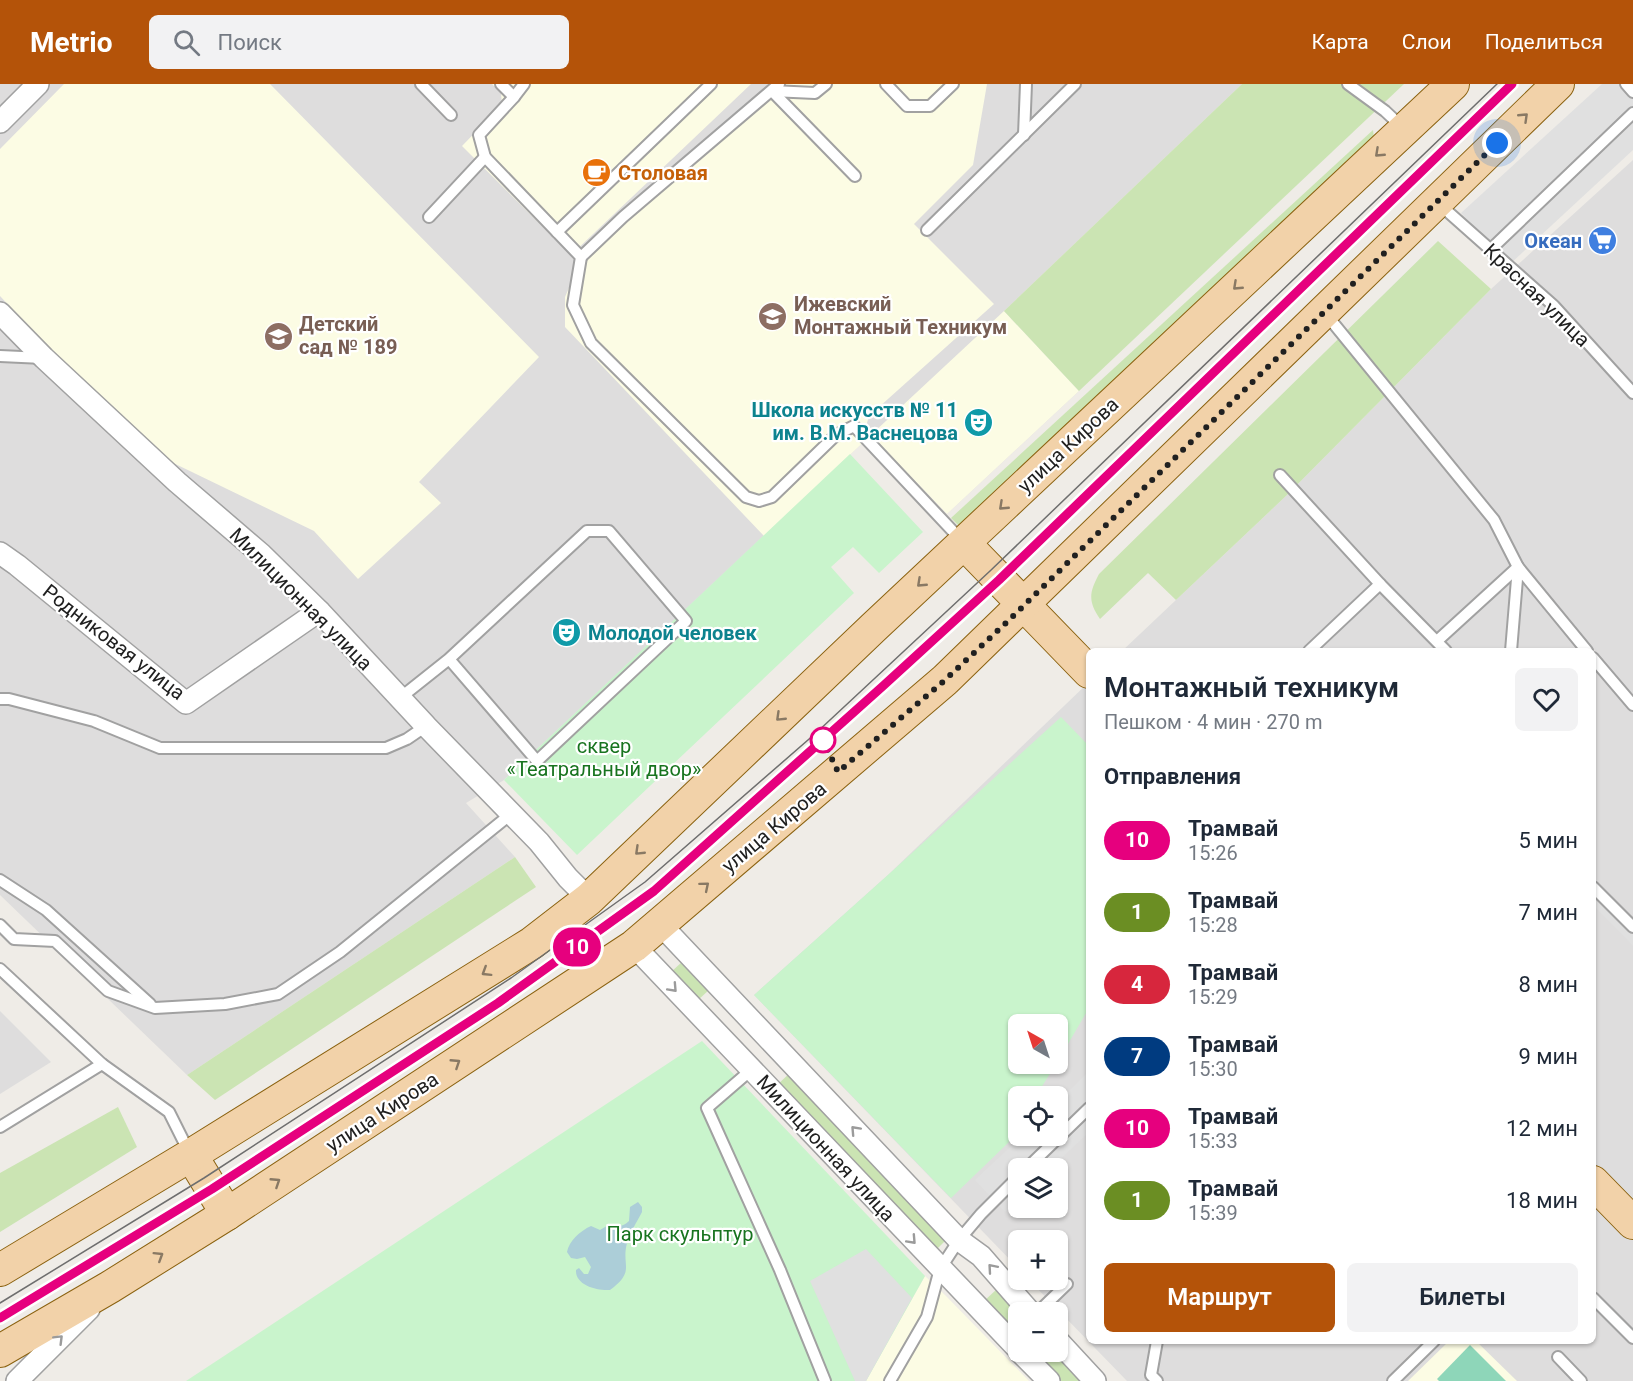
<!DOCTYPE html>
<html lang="ru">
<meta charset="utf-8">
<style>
:root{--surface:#fff;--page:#f2f2f3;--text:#1f2937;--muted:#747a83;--accent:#b45309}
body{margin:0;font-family:Roboto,sans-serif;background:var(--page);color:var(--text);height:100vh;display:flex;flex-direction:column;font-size:22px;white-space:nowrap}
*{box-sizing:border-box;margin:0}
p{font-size:20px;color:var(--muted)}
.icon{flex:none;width:33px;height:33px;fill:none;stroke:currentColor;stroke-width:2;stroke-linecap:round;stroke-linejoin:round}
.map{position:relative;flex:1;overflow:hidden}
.side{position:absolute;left:1086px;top:564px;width:510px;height:696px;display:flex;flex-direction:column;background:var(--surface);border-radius:9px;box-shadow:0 2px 4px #0004}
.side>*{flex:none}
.badge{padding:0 12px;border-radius:20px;font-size:21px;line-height:39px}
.needle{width:39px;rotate:321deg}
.fabs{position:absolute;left:1008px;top:930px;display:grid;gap:12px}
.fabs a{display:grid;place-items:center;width:60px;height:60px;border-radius:9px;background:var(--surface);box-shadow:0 2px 4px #0004;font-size:30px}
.you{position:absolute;width:30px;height:30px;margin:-15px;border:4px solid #fff;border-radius:50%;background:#1a73e8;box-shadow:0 0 0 9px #1a73e833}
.map>.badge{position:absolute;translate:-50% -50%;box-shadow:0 0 0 3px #fff}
h2{padding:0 18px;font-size:22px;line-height:54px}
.round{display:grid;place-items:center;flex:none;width:63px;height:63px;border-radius:9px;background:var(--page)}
.headline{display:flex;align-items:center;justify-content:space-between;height:102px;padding:0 18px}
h1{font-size:28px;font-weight:600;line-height:45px}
.cta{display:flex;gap:12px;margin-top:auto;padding:12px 18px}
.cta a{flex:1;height:69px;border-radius:9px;background:var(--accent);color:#fff;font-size:24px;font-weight:600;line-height:69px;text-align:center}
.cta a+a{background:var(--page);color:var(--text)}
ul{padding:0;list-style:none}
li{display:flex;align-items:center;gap:18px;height:72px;padding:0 18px}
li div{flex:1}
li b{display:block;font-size:22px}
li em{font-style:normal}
li .badge{min-width:66px;font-weight:700;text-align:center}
header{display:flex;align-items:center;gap:36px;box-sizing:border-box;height:84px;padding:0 30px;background:var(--accent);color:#fff}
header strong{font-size:28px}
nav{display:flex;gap:33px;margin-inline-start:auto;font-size:21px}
.search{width:420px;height:54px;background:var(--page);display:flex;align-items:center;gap:15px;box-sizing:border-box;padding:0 21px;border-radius:9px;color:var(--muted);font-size:22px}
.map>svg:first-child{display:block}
</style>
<header>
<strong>Metrio</strong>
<div class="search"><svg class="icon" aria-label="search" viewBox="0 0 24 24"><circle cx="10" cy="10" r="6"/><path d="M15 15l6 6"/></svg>Поиск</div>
<nav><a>Карта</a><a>Слои</a><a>Поделиться</a></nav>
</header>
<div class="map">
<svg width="1633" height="1297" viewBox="0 0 1633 1297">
<rect width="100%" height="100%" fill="#efece7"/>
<!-- residential -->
<g fill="#dedddd" fill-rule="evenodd">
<path d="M0 0H1242L1004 227 1079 307 947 430 871 351 504 696 466 719 515 773 187 991 0 811Z"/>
<path d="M1633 76V1297H1127L1029 1196H1058V1156H1018V1184L754 911 889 790 1089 598V1257H1593V567H1122L1287 411 1491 205ZM1018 940H1058V980H1018ZM1018 1012H1058V1052H1018ZM1018 1084H1058V1124H1018Z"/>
<path d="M0 927 51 978 0 1010Z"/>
</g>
<!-- education -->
<g fill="#fcfce4">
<path d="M64 0H270L539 273 419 398 441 419 358 495 314 447 163 374 80 297 0 212V65Z"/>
<path d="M492 0H751L571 171 462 62 502 21 501 9Z"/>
<path d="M768 0H987L973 81 914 140 994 220 869 332 867 339 872 350 1004 227 1079 307 947 430 871 351 764 452 565 243V213L579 181 764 7Z"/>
<path d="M925 1192 946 1212 1029 1297H866Z"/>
<path d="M1449 1257H1476L1517 1297H1408Z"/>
</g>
<!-- grass -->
<g fill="#cbe4b3">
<path d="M1242 0H1404L1079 307 1004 227Z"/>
<path d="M1373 46 1374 54 959 442 951 434Z"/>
<path d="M1438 157 1491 205 1287 411 1176 516 1148 489 1100 535C1088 517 1089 509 1099 490Z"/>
<path d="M515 773 536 803 215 1016 187 991Z"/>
<path d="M683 877 710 905 697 917 670 889Z"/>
<path d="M791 988 949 1153 934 1168 776 1002Z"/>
<path d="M118 1023 137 1063 0 1148V1089Z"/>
<path d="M997 1205 1018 1228V1256L983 1218Z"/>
<path d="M1030 1268H1057L1085 1297H1058Z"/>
</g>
<!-- park -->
<g fill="#c9f4cc">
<path d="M850 370 923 448 879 489 853 463 831 483 854 509 577 771 504 696Z"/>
<path d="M1061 633 1089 662V924L1058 977V940H1018V980H1056L1036 1012H1018V1042L1008 1059 951 1114 754 911 889 790Z"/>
<path d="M702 957 925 1192 866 1297H186Z"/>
</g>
<!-- pitch -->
<path fill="#8ed6b9" d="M1470 1261 1506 1297H1439L1437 1295Z"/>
<!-- parking -->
<g fill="#e0e0e0">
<path d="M1602 0H1633V66L1509 181 1461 129Z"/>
<path d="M1593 796 1633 836V862L1593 821Z"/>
<path d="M1089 987V1048L1051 1084H1018V1115L1005 1128 975 1096 1022 1052H1058V1018Z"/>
<path d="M866 1165 912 1214 866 1297H855L810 1197Z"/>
</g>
<!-- water -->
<path fill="#acced8" d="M638 1118 642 1123V1128C637 1138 630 1148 627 1159 621 1182 636 1187 610 1206 597 1207 575 1201 576 1186L579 1184 584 1190H588L591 1183 585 1173 577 1175 571 1174 567 1168C569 1157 580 1147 591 1142L600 1146 610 1140C618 1143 623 1143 629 1137L630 1123Z"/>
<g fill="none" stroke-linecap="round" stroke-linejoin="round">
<defs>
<g id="service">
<path d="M421 0 451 31"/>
<path d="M501 0 514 13 479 51 485 73 581 173 573 221 591 259 746 413 759 417 772 413 836 351 854 342 963 458"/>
<path d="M886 0 907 22H930L953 0"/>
<path d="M1348 0 1385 27 1402 43"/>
<path d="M1626 0 1633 8"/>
<path d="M772 7 855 92"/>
<path d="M772 7 815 9 826 0"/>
<path d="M514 13 524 0"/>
<path d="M1024 51 1026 0"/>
<path d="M1438 119 1554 222 1633 309"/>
<path d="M429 133 485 73"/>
<path d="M927 146 1075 0"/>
<path d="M557 148 711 0"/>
<path d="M1490 166 1633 29"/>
<path d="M581 173 623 133 779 0"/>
<path d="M1325 229 1494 436 1518 483 1587 567"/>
<path d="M0 272 43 274"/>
<path d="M1280 391 1380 500"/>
<path d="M1437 557 1518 483"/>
<path d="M1309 567 1380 500 1446 567"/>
<path d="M1511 567 1518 483"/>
<path d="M1593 574 1633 621"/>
<path d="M400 614 449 575 537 677 686 537 609 447H587L449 575"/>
<path d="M0 615H9L94 637 160 664H386L407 655 426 642"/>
<path d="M0 796 46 826 150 920"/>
<path d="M1593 803 1633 843"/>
<path d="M0 841 14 855 55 857 108 907 155 924 225 920 278 910 340 868 511 730"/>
<path d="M0 885 102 980 169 1028 189 1068"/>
<path d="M751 986 707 1024 780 1186 825 1297"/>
<path d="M0 1043 102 980"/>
<path d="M1027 1084 1089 1024"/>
<path d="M1593 1214 1633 1254"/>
<path d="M1038 1228 1067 1200"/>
<path d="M1558 1273 1581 1297"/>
<path d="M890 1297 927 1233 940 1185 959 1156 981 1130 1018 1093"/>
<path d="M1157 1297 1151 1291 1157 1257"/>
<path d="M1393 1297 1434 1257"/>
</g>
<g id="minor">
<path d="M0 38 38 0"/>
<path d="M0 229 44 274 177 398 261 470 319 527 426 642 539 758 568 794 589 815"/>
<path d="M0 469 17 481 186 619 319 527"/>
<path d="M660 840 959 1156 981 1172 1030 1228"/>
<path d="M634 862 1018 1265"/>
<path d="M1058 1257 1095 1297"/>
<path d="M1020 1268 1049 1297"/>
<path d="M17 1297 89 1225"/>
</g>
<g id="primary">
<path d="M964 459 1089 588"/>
<path d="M191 1071 227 1130"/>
<path d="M1593 1098 1633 1139"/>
<path d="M0 1186 191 1071 532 859 589 815 874 543 1453 0"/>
<path d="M0 1267 110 1203 227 1130 634 862 945 596 1558 0"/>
</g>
</defs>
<!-- service casing -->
<use href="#service" stroke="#a1a1a1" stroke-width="14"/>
<!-- minor casing -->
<use href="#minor" stroke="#a1a1a1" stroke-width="24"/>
<!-- primary casing -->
<use href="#primary" stroke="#8b6210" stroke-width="34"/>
<!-- service -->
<use href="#service" stroke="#fff" stroke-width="10"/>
<!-- minor -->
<use href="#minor" stroke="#fff" stroke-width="21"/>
<!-- primary -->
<use href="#primary" stroke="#f2d2a9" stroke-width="32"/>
<!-- tram -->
<g stroke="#6e6e6e" stroke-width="1.5">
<path d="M0 1219 204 1094 511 894 645 798 816 649 990 487 1497 0"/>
<path d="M0 1234 212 1105 517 907 654 807 883 602 999 496 1512 0"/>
</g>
</g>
<!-- one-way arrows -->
<defs><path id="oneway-chevron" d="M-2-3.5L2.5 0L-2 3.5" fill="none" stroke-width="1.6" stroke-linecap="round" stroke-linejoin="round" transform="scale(1.5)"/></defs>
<g stroke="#897964">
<use href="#oneway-chevron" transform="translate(1524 33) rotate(-44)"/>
<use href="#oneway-chevron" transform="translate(1379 69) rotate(137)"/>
<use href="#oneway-chevron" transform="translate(1237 202) rotate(137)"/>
<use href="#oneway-chevron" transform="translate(1003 422) rotate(137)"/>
<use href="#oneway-chevron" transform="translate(921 499) rotate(137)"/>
<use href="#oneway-chevron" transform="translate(780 633) rotate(136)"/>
<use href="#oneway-chevron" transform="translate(639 767) rotate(136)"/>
<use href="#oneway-chevron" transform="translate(705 802) rotate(-40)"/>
<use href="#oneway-chevron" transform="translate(486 888) rotate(148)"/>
<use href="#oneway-chevron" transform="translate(456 979) rotate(-33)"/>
<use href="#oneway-chevron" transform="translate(276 1098) rotate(-33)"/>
<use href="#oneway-chevron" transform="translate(159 1172) rotate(-32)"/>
</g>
<g stroke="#9b9b9b">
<use href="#oneway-chevron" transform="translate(673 904) rotate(47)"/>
<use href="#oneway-chevron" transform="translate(855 1046) rotate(-133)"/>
<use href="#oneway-chevron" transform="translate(912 1156) rotate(47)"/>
<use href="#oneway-chevron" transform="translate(992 1184) rotate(-131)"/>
<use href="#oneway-chevron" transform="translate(59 1255) rotate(-45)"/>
</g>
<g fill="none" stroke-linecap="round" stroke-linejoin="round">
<defs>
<path id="line" d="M0 1234 212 1105 498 919 654 807 883 602 999 496 1512 0"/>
</defs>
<!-- line casing -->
<use href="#line" stroke="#fff" stroke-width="14"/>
<!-- line -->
<use href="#line" stroke="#e6007e" stroke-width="9"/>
<!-- walk -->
<path stroke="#202020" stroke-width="6" stroke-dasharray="0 10.8" d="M823 656 838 688 945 596 1008 537 1497 59"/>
</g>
<!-- icons -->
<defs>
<symbol id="cafe-disc" viewBox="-11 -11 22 22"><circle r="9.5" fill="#e8710a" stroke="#fff"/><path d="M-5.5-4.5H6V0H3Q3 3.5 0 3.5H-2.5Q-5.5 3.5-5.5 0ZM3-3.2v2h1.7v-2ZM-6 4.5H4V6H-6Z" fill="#fff"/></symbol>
<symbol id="supermarket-disc" viewBox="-11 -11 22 22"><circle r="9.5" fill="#3f7fe0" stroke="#fff"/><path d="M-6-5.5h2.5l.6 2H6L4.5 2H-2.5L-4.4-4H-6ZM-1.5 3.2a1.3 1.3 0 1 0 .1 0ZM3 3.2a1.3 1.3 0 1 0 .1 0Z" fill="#fff"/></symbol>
<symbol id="university-disc" viewBox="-11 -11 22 22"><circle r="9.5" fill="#8d6e63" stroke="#fff"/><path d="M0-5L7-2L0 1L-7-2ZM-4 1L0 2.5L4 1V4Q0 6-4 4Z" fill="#fff"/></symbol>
<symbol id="school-disc" viewBox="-11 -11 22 22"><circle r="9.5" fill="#8d6e63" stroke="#fff"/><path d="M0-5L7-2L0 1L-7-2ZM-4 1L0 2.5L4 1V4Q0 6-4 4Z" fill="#fff"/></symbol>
<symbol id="theatre-disc" viewBox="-11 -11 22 22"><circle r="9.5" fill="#0f9aa8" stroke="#fff"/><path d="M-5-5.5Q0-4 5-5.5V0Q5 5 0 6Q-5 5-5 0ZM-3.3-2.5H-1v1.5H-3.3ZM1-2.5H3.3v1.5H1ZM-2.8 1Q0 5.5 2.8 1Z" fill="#fff"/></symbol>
</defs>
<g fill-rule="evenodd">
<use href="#cafe-disc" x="580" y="72" width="33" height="33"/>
<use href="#supermarket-disc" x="1586" y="140" width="33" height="33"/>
<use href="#university-disc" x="756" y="216" width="33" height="33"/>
<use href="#school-disc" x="262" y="236" width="33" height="33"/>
<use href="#theatre-disc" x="962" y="322" width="33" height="33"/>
<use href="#theatre-disc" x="550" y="532" width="33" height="33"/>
</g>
<!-- markers -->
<circle fill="#fff" stroke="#e6007e" stroke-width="3" cx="823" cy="656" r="12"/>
<g text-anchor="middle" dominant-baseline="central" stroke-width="4.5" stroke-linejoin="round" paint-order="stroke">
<!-- food labels -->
<g font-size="20" font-weight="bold" fill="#c56008" stroke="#fff" text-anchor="start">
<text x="618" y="89">Столовая</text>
</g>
<!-- shop labels -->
<g font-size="20" font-weight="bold" fill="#366cbe" stroke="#fff" text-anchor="end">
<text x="1582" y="157">Океан</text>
</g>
<!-- street labels -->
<g font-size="20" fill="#202020" stroke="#fff">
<text transform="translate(1537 211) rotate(44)">Красная улица</text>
<text transform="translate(1068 361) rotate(-43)">улица Кирова</text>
<text transform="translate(301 515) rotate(45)">Милиционная улица</text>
<text transform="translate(114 558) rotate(38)">Родниковая улица</text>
<text transform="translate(774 743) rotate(-40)">улица Кирова</text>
<text transform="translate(382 1028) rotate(-33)">улица Кирова</text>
<text transform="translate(826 1064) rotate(47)">Милиционная улица</text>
</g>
<!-- education labels -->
<g font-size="20" font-weight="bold" fill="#785e54" stroke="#fff" text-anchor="start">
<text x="794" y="220">Ижевский<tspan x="794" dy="23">Монтажный Техникум</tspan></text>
<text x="299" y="240">Детский<tspan x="299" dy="23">сад № 189</tspan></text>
</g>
<!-- culture labels -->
<g font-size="20" font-weight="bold" fill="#0d838f" stroke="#fff" text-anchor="end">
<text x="958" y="326">Школа искусств № 11<tspan x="958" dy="23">им. В.М. Васнецова</tspan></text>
<text x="588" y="549" text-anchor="start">Молодой человек</text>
</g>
<!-- park labels -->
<g font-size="20" fill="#18741f" stroke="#fff">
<text x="604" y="662">сквер<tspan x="604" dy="23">«Театральный двор»</tspan></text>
<text x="680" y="1150">Парк скульптур</text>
</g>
</g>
</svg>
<div class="fabs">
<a><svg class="needle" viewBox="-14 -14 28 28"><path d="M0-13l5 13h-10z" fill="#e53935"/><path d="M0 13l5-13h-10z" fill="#747a83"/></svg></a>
<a><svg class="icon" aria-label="locate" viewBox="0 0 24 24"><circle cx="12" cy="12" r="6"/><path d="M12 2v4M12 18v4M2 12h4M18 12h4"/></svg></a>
<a><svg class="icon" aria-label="layers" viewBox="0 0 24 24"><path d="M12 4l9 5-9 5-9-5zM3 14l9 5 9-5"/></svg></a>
<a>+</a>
<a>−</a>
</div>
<div class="you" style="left:1497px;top:59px"></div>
<b class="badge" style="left:577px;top:863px;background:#e6007e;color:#fff">10</b>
<section class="side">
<div class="headline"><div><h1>Монтажный техникум</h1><p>Пешком · 4 мин · 270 m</p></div><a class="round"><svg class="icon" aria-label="heart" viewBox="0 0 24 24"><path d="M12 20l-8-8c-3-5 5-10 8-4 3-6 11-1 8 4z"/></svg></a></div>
<h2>Отправления</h2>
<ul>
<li><span class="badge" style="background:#e6007e;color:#fff">10</span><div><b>Трамвай</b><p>15:26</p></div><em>5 мин</em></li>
<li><span class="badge" style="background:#6b8e23;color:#fff">1</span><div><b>Трамвай</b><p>15:28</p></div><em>7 мин</em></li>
<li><span class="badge" style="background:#d7263d;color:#fff">4</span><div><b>Трамвай</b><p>15:29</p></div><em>8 мин</em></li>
<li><span class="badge" style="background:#003b80;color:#fff">7</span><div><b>Трамвай</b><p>15:30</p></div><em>9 мин</em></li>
<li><span class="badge" style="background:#e6007e;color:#fff">10</span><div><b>Трамвай</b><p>15:33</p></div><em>12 мин</em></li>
<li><span class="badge" style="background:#6b8e23;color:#fff">1</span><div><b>Трамвай</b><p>15:39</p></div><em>18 мин</em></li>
</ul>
<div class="cta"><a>Маршрут</a><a>Билеты</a></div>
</section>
</div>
